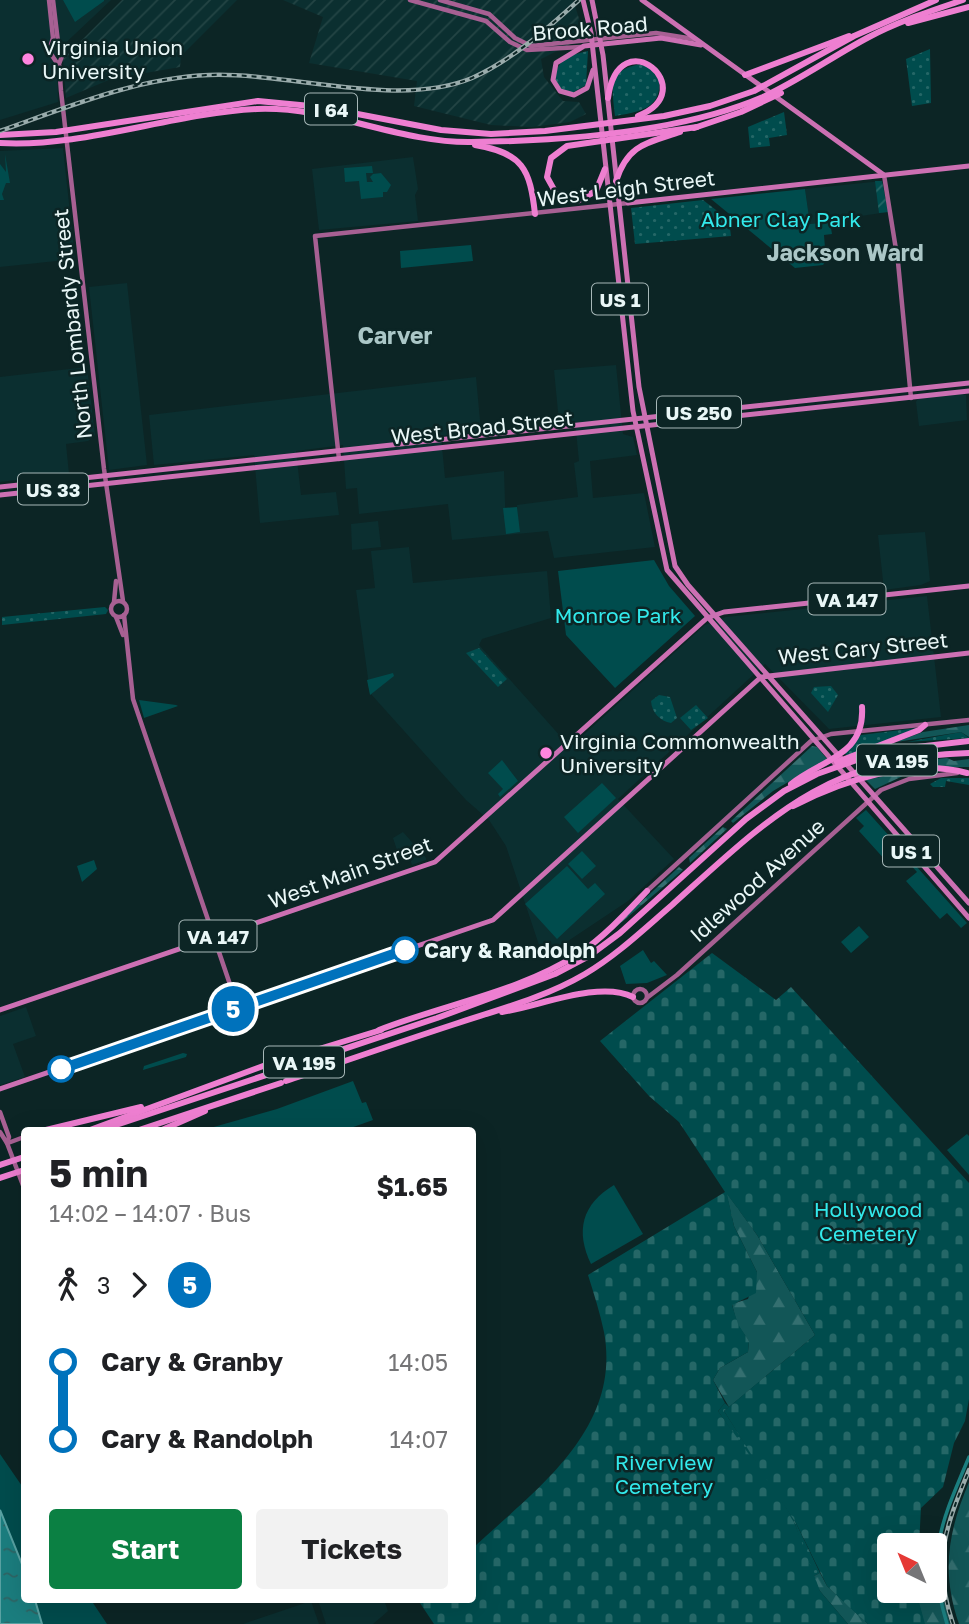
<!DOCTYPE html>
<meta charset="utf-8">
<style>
:root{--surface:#fff;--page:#f2f2f2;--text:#202124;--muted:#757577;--accent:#0b8043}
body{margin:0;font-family:"Golos Text",sans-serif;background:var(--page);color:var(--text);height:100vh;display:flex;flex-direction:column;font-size:26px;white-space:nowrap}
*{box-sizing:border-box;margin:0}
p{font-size:23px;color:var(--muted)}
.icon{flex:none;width:38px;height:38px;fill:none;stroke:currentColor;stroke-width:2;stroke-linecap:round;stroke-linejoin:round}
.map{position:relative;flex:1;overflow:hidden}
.panel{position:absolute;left:21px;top:1127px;width:455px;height:476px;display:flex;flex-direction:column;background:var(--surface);border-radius:7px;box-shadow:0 7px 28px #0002}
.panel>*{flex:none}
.badge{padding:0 14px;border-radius:23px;font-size:24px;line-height:46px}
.needle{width:46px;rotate:317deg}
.fabs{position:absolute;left:877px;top:1533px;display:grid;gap:14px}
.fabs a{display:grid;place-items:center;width:70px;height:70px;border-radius:7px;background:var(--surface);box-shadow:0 7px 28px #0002;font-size:35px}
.map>.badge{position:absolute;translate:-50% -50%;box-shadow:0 0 0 4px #fff}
.legs{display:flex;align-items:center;gap:10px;height:77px;padding:0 28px;font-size:23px}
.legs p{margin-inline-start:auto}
.headline{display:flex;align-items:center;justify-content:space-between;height:119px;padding:0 28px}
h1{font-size:38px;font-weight:700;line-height:52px}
.cta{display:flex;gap:14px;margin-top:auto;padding:14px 28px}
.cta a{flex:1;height:80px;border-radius:7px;background:var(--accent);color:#fff;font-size:28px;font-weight:700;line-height:80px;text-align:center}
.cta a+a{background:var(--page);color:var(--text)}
ul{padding:0 28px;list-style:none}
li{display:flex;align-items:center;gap:24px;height:77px;font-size:26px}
li i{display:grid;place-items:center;width:10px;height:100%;margin:0 9px;background:currentColor}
li i::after{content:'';width:18px;height:18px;margin:-9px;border:5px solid;border-radius:50%;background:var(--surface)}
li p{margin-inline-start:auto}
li:first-child i{background:linear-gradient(#0000 50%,currentColor 0)}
li:last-child i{background:linear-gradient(currentColor 50%,#0000 0)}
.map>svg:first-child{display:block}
</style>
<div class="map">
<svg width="969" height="1624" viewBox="0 0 969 1624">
<defs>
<pattern id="industrial-furrows" width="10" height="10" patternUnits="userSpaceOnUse" patternTransform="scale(1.75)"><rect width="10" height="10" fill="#0b2f30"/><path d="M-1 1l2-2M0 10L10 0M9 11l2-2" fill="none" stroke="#234444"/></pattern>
<pattern id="grass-dots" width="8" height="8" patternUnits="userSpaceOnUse" patternTransform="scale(1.75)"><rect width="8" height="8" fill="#004c4d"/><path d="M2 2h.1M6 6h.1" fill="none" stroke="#256767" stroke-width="1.8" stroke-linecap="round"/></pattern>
<pattern id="forest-firs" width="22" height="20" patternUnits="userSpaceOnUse" patternTransform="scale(1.75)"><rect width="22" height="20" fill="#125657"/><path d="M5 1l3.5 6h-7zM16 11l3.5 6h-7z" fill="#346f70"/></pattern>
<pattern id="cemetery-stones" width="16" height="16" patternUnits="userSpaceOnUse" patternTransform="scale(1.75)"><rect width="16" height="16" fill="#004c4d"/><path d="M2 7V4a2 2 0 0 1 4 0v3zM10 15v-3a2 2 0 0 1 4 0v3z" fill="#256767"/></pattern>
<pattern id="garden-furrows" width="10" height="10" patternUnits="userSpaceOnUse" patternTransform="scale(1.75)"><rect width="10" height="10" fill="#004c4d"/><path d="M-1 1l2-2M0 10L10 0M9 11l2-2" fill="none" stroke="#256767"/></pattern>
<pattern id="water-ripples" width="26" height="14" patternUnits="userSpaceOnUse" patternTransform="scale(1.75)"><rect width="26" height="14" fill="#1b7e7f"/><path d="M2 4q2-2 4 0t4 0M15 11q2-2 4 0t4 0" fill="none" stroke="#306464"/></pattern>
</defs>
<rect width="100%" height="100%" fill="#0c2525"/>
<!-- built -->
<g fill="#0b2f30">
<path d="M0 0H111L57 51 58 102 0 120Z"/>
<path d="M63 148 75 259 0 267V151Z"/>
<path d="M413 157 418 189 415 195 418 221 319 230 312 169Z"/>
<path d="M882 181 888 212 854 217V220L810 224 805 189Z"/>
<path d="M127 283 147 465 109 470 89 287Z"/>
<path d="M616 365 623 434 633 437 637 455 590 461 593 498 644 493 655 547 554 558 548 531 452 540 448 504 359 514 357 488 346 489 343 445 296 451 301 495 336 492 339 515 260 523 254 455 154 465 149 415 476 377 481 431 441 436 445 478 504 471 506 533 519 532 517 505 578 497 574 463 579 461 575 421 559 422 554 370Z"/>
<path d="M87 367 95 435 88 441 66 444 69 474 0 482V377Z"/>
<path d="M961 394 966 395 967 420 919 426 916 402 918 398Z"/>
<path d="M378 521 381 547 352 550 351 524Z"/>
<path d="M925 532 930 581 921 585 884 590 878 535Z"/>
<path d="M409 547 413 583 547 571 551 618 482 639 479 645 570 747 705 625 726 617 927 596 941 717 829 729 765 664 618 799 674 859 628 901 547 955 541 951 506 846 489 820 466 800 370 693 356 590 375 588 371 551Z"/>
<path d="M403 832 426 858V860L412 865 406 848 397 850 393 838Z"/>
<path d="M26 1007 36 1036 13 1044 25 1077 0 1085V1016Z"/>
<path d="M318 1600H384L388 1611 373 1624H326Z"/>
<path d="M311 1601 319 1624H243Z"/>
</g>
<!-- industrial -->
<g fill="url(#industrial-furrows)">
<path d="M122 0H237L181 56 180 67 111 79 66 98 63 59Z"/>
<path d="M283 0H573L585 37 541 59 544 77 563 101 579 102 586 114 570 122 532 127 491 125 414 106 417 81 309 63 323 17Z"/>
</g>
<!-- grass -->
<g fill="url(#grass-dots)">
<path d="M930 49 931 103 912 106 906 59Z"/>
<path d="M588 51 586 85 572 93 562 90 555 79C557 58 571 55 588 51Z"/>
<path d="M641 64 649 67 659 80C662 109 638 112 615 116 612 87 607 70 641 64Z"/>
<path d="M784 112 787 135 769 138 770 146 750 148 748 127Z"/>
<path d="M703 200 729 220 731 236 635 244 631 208Z"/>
<path d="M105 607 108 610 106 614 2 625V617Z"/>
<path d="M479 648 507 679 498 687 466 653Z"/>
<path d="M831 686 838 695 828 712 811 693 814 687Z"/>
<path d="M659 695 670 697 677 718 671 723C660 721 652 713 651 701Z"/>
<path d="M696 705 708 718 691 730 680 718Z"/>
<path d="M917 728 847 756 845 753 861 735Z"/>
<path d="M961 732 969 738 907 742Z"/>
<path d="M928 760 931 767 839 783 886 767Z"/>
<path d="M941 778H969V785L946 781 945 787H933L930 784Z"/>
<path d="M725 1403 729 1407 724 1411 796 1523 820 1573 812 1577 795 1524 718 1411Z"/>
</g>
<!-- forest -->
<g fill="url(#forest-firs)">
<path d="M969 725V737L961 732 896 742 923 732Z"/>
<path d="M812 746 817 747 827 759 773 791 733 823 731 821Z"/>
<path d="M947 758 954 761 969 759V767H931L928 760Z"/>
<path d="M943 770 903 776 875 789 866 780 904 772Z"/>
<path d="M723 827 727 829 690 863 689 858Z"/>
<path d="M679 867 683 870 589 950Z"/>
<path d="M726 1192 757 1235 815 1335 729 1407 713 1380 720 1368 748 1352 749 1341 737 1324 732 1304 748 1299 757 1272 734 1226Z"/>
<path d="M969 1482V1624H959C941 1572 948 1532 969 1482Z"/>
<path d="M935 1569 937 1572 950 1624H924L916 1591H934Z"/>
<path d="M820 1573 827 1586 868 1624H848L820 1591 812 1577Z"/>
</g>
<!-- cemetery -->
<path fill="url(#cemetery-stones)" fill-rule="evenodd" d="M712 953 776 1000 791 987 969 1183V1399L965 1421 954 1443 943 1487 921 1508 919 1545H889V1591H916L925 1624H868L849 1607 827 1586 796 1523 779 1498 795 1524 820 1591 848 1624H434L418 1600H472L473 1548C535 1490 622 1430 604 1332 600 1313 594 1294 588 1275L725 1192 679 1122 649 1096 600 1041ZM727 1194 757 1235 815 1335 724 1411 768 1481 718 1411 725 1403 713 1380 720 1368 748 1352 749 1341 738 1324 732 1305 756 1293 757 1272 734 1226Z"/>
<!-- park -->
<g fill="#004c4d">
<path d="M63 0H104V1L75 22Z"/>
<path d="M5 154 10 183H6L2 194 4 200H0V164L6 172Z"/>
<path d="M372 166 373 173H366L367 182H373L370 177 373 174 381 173 391 185 387 192H383V197L361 199 359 181 345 182 344 168Z"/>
<path d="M805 189 810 224 830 222 832 234 824 235 826 261 823 265 795 268 711 199Z"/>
<path d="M471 245 473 261 401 268 400 251Z"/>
<path d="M517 507 520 532 506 534 503 508Z"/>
<path d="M654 560 669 586 695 616 615 688 566 635 558 571Z"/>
<path d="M393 673 394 676 370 695 367 680Z"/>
<path d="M139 700 176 705 178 706 144 718Z"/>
<path d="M502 760 518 781 500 797 498 794 503 789 488 773Z"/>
<path d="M602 783 616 798 578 833 564 817Z"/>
<path d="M866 810 967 923 961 928 947 913 940 919 906 881 917 872 898 851 887 862 859 831 864 826 856 818Z"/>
<path d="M582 851 596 866 582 879 568 864Z"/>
<path d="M94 860 97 869 82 882 77 866Z"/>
<path d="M567 866 588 889 595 883 605 894 557 939 525 904Z"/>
<path d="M859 926 869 937 851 953 841 942Z"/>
<path d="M643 950 651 963 654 961 667 975 647 983 626 984 620 966Z"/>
<path d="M183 1053 187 1054 186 1057 143 1070 144 1066Z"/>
<path d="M353 1081 362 1103 366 1102 373 1120 345 1130H203L277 1109Z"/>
<path d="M967 1134 969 1136V1175L947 1150Z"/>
<path d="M614 1185 643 1234 591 1264C575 1231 582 1204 614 1185Z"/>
<path d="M0 1454 24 1489V1600H91L107 1624H0Z"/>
</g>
<!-- garden -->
<path fill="url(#garden-furrows)" d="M875 181H882L888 212 879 213Z"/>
<!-- water -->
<path fill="url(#water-ripples)" stroke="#59a2a3" stroke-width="2" d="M0 1510 24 1569V1600H35L42 1624H0Z"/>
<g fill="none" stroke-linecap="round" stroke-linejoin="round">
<!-- canal -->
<path stroke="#1b7e7f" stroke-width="3.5" d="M947 1624C925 1554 942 1521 969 1457"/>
<!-- secondary -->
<g stroke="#a76093" stroke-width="4.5">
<path d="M49 0 53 38 49 51 59 66"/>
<path d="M53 0 58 42 64 51 59 64 61 91 104 469 123 601"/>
<path d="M410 0 486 21 510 42 527 50 581 47"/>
<path d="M440 0 489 14 515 38 531 46 656 33 694 39"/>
<path d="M884 175 898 262 911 398"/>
<path d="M339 459 315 236 628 203"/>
<circle cx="119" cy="609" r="8"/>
<path d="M114 602 116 581"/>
<path d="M124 615 133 699 238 1008"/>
<path d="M116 617 123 635"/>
<path d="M647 891 811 741 831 734 969 720"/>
<circle cx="640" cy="996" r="7"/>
<path d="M648 997 677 975 881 790 909 779 957 773"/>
<path d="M0 1112 9 1137 7 1143 24 1188"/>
<path d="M0 1132 7 1143"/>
<path d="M8 1143 24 1137"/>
</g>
<!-- primary -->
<g stroke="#cc70b3" stroke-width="5">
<path d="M583 0 591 33 633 411 667 570 969 918"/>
<path d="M592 0 603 55 639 387 675 566 688 585 969 903"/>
<path d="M642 0 884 175"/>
<path d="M593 70 587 88 574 95 560 91 553 80 556 63 584 46 661 38 701 45"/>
<path d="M628 203 969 166"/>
<path d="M0 487 969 383"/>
<path d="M0 495 969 391"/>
<path d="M0 1010 435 862 707 618 724 612 969 586"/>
<path d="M0 1089 493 920 761 677 969 653"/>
</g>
<!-- highway -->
<g stroke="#ee7fd1" stroke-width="6">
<path d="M908 23 969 7"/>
<path d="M745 75 849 36"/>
<path d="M608 98C619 18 704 90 638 116"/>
<path d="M694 128 741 112 781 93"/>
<path d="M0 135 56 132 258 101 321 107 441 130 491 134 545 131 664 116 710 106 754 91 854 36 936 0"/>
<path d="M0 143C83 148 173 113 257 109 330 106 399 143 471 142 562 141 679 133 763 97 800 80 833 56 869 37 899 21 931 11 963 0"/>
<path d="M475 145C523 153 530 169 535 214"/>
<path d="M605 169 596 191 577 201 557 195 547 177 551 158 567 146 697 127"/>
<path d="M616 181C628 144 647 143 680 132"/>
<path d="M837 762 919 730 925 725"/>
<path d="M791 784C822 759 865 756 862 707"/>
<path d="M793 806C844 780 910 758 967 773"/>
<path d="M502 1012C537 1007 599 980 633 997"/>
<path d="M379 1030C445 1004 520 992 580 953 605 936 626 913 647 891"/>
<path d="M280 1061 381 1030"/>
<path d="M286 1081C342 1062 397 1043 452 1025 497 1010 544 998 585 974 617 955 644 929 672 905 771 816 827 757 969 753"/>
<path d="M46 1130 141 1107"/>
<path d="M90 1130 274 1062"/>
<path d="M101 1130 437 1018 555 974 589 956 620 933 746 819 784 791 817 774 882 751 969 741"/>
<path d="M139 1130 281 1083"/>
<path d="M162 1130 205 1111"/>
<path d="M0 1165 24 1157"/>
<path d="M0 1178 24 1170"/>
</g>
<defs>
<g id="rail">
<path d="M0 131C68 107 136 78 209 75 291 72 397 109 472 78 511 61 548 28 579 0"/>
<path d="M953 1624C932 1562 945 1528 969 1470"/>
</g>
</defs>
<!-- rail casing -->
<use href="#rail" stroke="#99abab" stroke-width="4.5"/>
<!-- rail -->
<use href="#rail" stroke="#0c2525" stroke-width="2" stroke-dasharray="5" stroke-linecap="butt"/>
</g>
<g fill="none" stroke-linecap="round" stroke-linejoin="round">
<defs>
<path id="line-1" d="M61 1069 405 950"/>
</defs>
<!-- line-1 casing -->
<use href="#line-1" stroke="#fff" stroke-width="16"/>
<!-- line-1 -->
<use href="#line-1" stroke="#0072bc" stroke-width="10"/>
</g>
<!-- markers -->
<g fill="#ff85df" stroke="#0c2525" stroke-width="2.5">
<circle cx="28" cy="59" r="7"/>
<circle cx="546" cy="753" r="7"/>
</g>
<g fill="#fff" stroke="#0072bc" stroke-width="3.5">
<circle cx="405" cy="950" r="12"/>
<circle cx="61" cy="1069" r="12"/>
</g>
<g text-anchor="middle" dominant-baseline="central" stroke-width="5" stroke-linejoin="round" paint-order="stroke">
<!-- shield labels -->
<g fill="#0c2525" stroke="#a7b8b8" stroke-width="2">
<rect x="305" y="93.5" width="52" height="31" rx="5"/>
<rect x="592" y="283.5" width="56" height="31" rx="5"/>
<rect x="657" y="396.5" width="84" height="31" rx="5"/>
<rect x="18" y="473.5" width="70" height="31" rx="5"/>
<rect x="808.5" y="583.5" width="77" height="31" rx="5"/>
<rect x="857" y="744.5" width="80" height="31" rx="5"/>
<rect x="883" y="835.5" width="56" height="31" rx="5"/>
<rect x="179.5" y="920.5" width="77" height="31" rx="5"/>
<rect x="264" y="1046.5" width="80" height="31" rx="5"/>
</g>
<g font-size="19" font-weight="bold" fill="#e9f7f7">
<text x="331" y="109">I 64</text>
<text x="620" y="299">US 1</text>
<text x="699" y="412">US 250</text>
<text x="53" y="489">US 33</text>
<text x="847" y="599">VA 147</text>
<text x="897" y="760">VA 195</text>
<text x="911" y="851">US 1</text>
<text x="218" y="936">VA 147</text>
<text x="304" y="1062">VA 195</text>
</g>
<!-- street labels -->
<g font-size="21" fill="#e9f7f7" stroke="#0c2525">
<text transform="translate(590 28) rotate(-5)">Brook Road</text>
<text transform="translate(626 188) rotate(-7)">West Leigh Street</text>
<text transform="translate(72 324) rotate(-96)">North Lombardy Street</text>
<text transform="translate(482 427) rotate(-6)">West Broad Street</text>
<text transform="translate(863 648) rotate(-6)">West Cary Street</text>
<text transform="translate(350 872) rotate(-20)">West Main Street</text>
<text transform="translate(757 880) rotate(-42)">Idlewood Avenue</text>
</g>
<!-- poi labels -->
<g font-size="21" fill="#e9f7f7" stroke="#0c2525" text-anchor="start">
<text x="42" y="47">Virginia Union<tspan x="42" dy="24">University</tspan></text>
<text x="560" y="741">Virginia Commonwealth<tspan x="560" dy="24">University</tspan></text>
</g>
<!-- park labels -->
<g font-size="21" fill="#32e9eb" stroke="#0c2525">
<text x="781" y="219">Abner Clay Park</text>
<text x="618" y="615">Monroe Park</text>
<text x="868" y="1209">Hollywood<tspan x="868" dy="24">Cemetery</tspan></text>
<text x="664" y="1462">Riverview<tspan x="664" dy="24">Cemetery</tspan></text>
</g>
<!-- stop labels -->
<g font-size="21" font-weight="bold" fill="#e9f7f7" stroke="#0c2525" text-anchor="start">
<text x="424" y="950">Cary &amp; Randolph</text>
</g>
<!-- neighbourhood labels -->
<g font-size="23" font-weight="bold" fill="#abc7c7" stroke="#0c2525">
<text x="845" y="252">Jackson Ward</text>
<text x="395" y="335">Carver</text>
</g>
</g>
</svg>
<div class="fabs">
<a><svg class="needle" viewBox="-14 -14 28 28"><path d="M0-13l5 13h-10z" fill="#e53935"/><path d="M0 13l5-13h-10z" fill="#757577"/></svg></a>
</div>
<b class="badge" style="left:233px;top:1009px;background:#0072bc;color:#fff">5</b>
<section class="panel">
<div class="headline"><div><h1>5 min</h1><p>14:02 – 14:07 · Bus</p></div><b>$1.65</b></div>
<div class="legs"><svg class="icon" aria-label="walk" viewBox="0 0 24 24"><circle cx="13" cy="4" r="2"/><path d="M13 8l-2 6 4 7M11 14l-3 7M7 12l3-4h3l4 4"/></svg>3<svg class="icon" aria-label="forward" viewBox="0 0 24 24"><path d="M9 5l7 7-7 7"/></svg><b class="badge" style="background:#0072bc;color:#fff">5</b></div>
<ul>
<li><i style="color:#0072bc"></i><b>Cary &amp; Granby</b><p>14:05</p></li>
<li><i style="color:#0072bc"></i><b>Cary &amp; Randolph</b><p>14:07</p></li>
</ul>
<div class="cta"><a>Start</a><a>Tickets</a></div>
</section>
</div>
